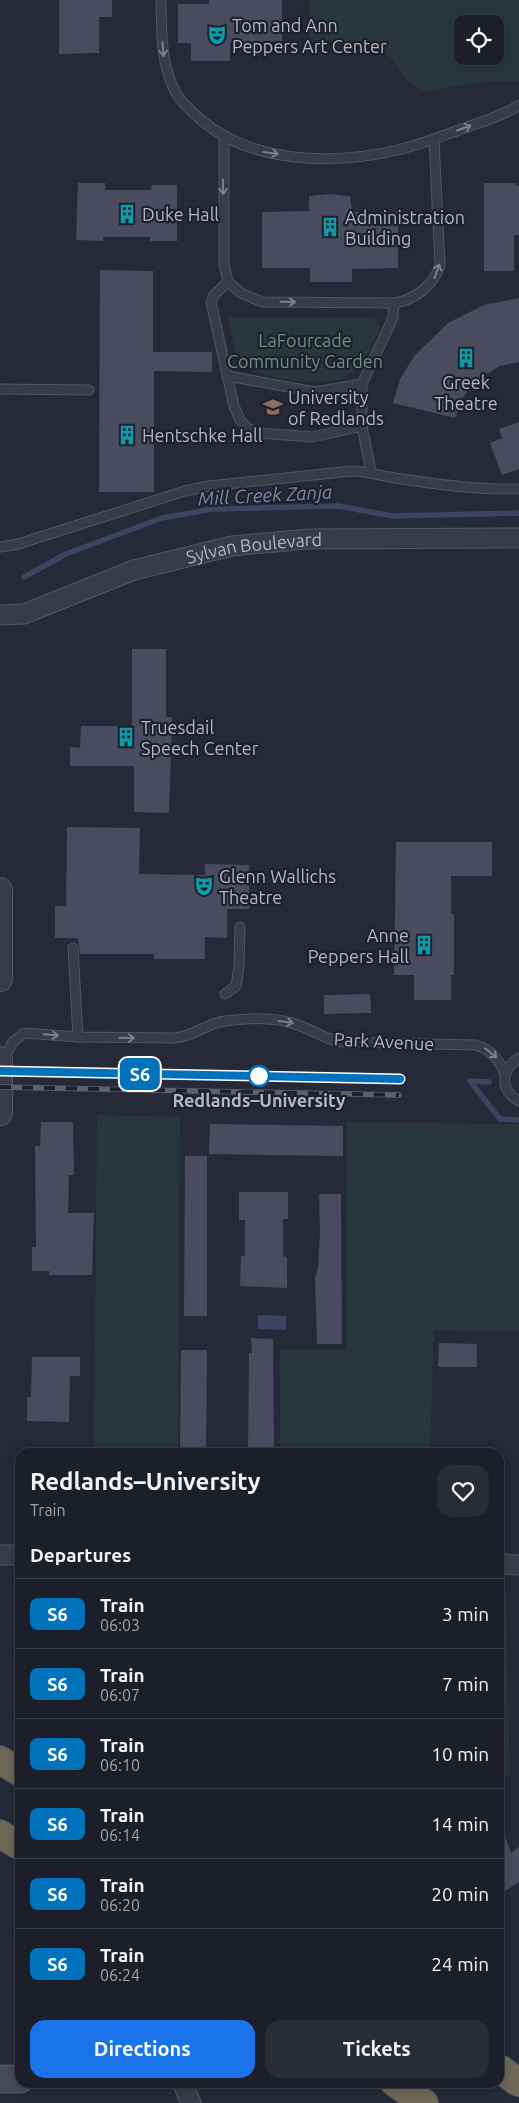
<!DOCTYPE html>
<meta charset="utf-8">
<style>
:root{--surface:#1c1f2a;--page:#292c36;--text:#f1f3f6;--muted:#a0a2a8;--line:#3a3d47;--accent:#1a73e8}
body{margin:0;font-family:Ubuntu,sans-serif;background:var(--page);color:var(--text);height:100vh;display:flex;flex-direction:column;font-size:19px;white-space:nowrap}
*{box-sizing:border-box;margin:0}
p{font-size:16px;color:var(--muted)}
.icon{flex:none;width:28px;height:28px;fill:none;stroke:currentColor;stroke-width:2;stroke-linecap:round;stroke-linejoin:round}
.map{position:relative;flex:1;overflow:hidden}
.side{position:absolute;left:15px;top:1448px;width:489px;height:640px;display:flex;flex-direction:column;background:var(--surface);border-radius:15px;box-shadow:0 2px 12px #0003,0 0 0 1px var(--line)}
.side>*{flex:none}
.badge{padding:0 10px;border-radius:8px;font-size:18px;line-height:32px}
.tools{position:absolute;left:454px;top:15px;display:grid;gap:10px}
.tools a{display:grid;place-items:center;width:50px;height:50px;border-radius:10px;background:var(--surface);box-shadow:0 2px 12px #0003,0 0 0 1px var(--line);font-size:25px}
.map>.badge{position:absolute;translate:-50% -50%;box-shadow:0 0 0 2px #fff}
h2{padding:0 15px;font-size:19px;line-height:45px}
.round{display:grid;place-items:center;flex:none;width:52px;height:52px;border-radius:15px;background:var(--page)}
.overview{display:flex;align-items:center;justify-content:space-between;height:85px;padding:0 15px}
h1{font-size:24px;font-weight:600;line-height:38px}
.button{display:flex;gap:10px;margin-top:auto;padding:10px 15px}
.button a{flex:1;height:58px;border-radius:15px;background:var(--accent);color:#fff;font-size:20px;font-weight:600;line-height:58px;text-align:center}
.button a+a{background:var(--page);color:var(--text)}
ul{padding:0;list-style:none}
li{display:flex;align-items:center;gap:15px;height:70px;padding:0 15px;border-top:1px solid var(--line)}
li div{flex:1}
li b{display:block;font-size:19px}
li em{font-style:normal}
li .badge{min-width:55px;font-weight:700;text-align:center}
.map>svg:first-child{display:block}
</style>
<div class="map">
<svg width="519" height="2103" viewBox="0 0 519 2103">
<rect width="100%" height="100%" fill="#252938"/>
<!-- green -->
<g fill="#29373c" fill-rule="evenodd">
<path d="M310 0H519V81L479 82 430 91 420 89 406 80 390 57 373 42 310 40ZM462 24H495V56H462Z"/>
<path d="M228 318H375L381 328C373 342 366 359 354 370 330 394 273 377 245 369L238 362Z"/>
<path d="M97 1115 180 1117 178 1452H94Z"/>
<path d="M347 1122 519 1124V1331L434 1330 430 1452H280V1350H346Z"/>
<path d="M499 1590H506L510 1775 499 1779Z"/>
</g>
<!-- water -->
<path fill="#3c445f" d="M258 1315 286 1316V1330L258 1329Z"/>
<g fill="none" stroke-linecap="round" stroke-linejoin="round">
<!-- stream -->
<g stroke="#3c445f" stroke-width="5.5">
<path d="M24 577 66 554 162 518 213 509 338 506 393 516 519 513"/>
<path d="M470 1081 500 1119 519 1120"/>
<path d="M472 1081 489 1082"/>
</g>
</g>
<!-- building -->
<g fill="#494c5e">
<path d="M59 0H112V17H99V53L59 54Z"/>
<path d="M209 0H282V41L230 43V61H191V43H178V4H209Z"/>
<path d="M78 183H105V190H151L152 185H177V241H150V237H103V241L76 240Z"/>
<path d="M484 183H515L516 186H519V235H514V271H484Z"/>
<path d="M330 194 350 196 352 212H398V268L352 269V282H310V268H262V212L309 211V196Z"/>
<path d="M100 270 153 271V352H212V372L154 371V492H99Z"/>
<path d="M519 298V362L500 366 474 382 462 399 455 418 393 403 400 379 415 355 448 323 484 305Z"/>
<path d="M519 422V469L502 475 490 443 502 438 499 429Z"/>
<path d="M132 649H166V717H172L169 813 134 812V766H70V747L80 748 81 726H132Z"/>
<path d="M67 827 140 828 139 874 205 875V864L249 865V909H227V938L205 937V959H154V954H80L78 938H55V906H66Z"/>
<path d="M396 842H492V876H451V914H454V975H451V1000H414V975H394Z"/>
<path d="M370 994 371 1013 324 1014V995Z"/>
<path d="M41 1122H73L74 1175H69L68 1213H94L92 1275H49V1271H32V1247H36L35 1146H40Z"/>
<path d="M210 1124 343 1126V1156L209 1154Z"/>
<path d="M185 1156H207V1316H184Z"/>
<path d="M239 1192H288V1219H283V1256L287 1257V1288L240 1286 241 1256H245V1220H239Z"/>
<path d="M319 1194H341L342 1344H317L315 1279 318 1268 320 1233Z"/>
<path d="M251 1338 273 1339 274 1452H248L249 1353H252Z"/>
<path d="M439 1343 477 1344V1367H438Z"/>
<path d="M181 1350H207L206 1452H180Z"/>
<path d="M32 1357H80V1376H70L69 1422 27 1421V1397H31Z"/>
<path d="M499 1824H501L511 1853 519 1847V1882L499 1895Z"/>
</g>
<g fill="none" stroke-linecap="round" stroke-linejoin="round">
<defs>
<g id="service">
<path d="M161 0C162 32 160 64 176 93 181 102 191 111 199 118 250 164 334 165 398 150 419 145 439 137 459 130 480 122 501 117 519 105"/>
<path d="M224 138V264L228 282 241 293 262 302 394 303C415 300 434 285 440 265L434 139"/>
<path d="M228 282 214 295 211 302 234 406 240 420 247 428 259 433 313 437 362 426"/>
<path d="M228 376 315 392 362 384"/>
<path d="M0 389 89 390"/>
<path d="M371 472 362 426V384L393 318 394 303"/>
<path d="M0 547 18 544 185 491 209 486 352 471C370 472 385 477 402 479 440 485 480 490 519 489"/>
<path d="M73 948 78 1037"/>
<path d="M225 994 236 986 239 966 240 927"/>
<path d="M519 1058C501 1069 499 1091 519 1101"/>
<path d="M3 1059 13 1042 24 1033 78 1037 174 1038C193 1037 207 1023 225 1021 247 1018 277 1017 298 1025 313 1030 324 1039 341 1042L476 1045C492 1050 499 1060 505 1074"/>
</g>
<g id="minor">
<path id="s1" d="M0 615 24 614 134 570 232 546 308 539 519 538"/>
<path d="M0 1555H20"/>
<path d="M499 1564 519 1565"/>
<path d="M182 2082 191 2103"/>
</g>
<g id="tertiary">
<path d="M0 890V979"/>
<path d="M0 1059V1113"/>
</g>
<path id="secondary" d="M0 2079H20"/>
<g id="motorway">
<path d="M0 1760 20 1772"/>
<path d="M0 1834 20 1846"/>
<path d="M394 2082 424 2103"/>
</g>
</defs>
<!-- service casing -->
<use href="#service" stroke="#535663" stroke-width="11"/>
<!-- minor casing -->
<use href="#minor" stroke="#535663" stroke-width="21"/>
<!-- tertiary casing -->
<use href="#tertiary" stroke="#535663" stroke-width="26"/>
<!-- secondary casing -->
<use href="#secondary" stroke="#535663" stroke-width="29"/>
<!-- motorway casing -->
<use href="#motorway" stroke="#434653" stroke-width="30"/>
<!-- service -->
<use href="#service" stroke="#383c48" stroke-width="9"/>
<!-- minor -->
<use href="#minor" stroke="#383c48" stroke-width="19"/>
<!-- tertiary -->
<use href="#tertiary" stroke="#383c48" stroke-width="24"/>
<!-- secondary -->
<use href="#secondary" stroke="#464a5b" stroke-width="26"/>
<!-- motorway -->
<use href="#motorway" stroke="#6d6956" stroke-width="28"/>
<defs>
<g id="rail">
<path d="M0 1071 400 1079"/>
<path d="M0 1087 399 1095"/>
</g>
</defs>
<!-- rail casing -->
<use href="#rail" stroke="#5c6171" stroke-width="5.5"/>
<!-- rail -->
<use href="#rail" stroke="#1d212d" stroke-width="4" stroke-dasharray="11" stroke-linecap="butt"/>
<defs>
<path id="motorway-bridge" d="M499 2068 519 2083"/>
</defs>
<!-- motorway-bridge casing -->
<use href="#motorway-bridge" stroke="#434653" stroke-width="30" stroke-linecap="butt"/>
<!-- motorway-bridge -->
<use href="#motorway-bridge" stroke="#6d6956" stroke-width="28"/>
</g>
<!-- one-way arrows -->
<defs><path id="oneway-shaft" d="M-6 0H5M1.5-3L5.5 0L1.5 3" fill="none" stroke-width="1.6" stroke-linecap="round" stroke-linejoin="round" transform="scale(1.25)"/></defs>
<g stroke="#7c7f8c">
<use href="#oneway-shaft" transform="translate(163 49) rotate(86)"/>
<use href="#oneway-shaft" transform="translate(464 128) rotate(-19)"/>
<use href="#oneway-shaft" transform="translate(271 153) rotate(8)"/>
<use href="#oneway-shaft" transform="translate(223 187) rotate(89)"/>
<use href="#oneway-shaft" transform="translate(437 271) rotate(-70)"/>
<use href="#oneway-shaft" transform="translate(288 302) rotate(1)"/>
<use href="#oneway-shaft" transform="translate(286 1022) rotate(8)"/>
<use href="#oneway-shaft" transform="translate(51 1035) rotate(5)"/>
<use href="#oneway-shaft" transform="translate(127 1038) rotate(1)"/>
<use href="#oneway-shaft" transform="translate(491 1053) rotate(39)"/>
</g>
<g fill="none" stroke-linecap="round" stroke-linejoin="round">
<defs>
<path id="line" d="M0 1071 400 1079"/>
</defs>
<!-- line casing -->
<use href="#line" stroke="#fff" stroke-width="11"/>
<!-- line -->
<use href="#line" stroke="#0072bc" stroke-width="8"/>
</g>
<!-- icons -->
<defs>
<symbol id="theatre-bare" viewBox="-9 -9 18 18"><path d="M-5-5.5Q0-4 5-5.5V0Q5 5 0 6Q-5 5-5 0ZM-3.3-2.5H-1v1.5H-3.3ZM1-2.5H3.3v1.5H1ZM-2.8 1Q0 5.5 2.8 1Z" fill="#0f9aa8" stroke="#1d212d" stroke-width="2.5" paint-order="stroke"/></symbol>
<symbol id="building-bare" viewBox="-9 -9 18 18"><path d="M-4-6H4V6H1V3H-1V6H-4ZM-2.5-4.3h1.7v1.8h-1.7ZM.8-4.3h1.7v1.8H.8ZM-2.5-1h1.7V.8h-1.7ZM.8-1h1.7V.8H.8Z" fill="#0f9aa8" stroke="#1d212d" stroke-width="2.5" paint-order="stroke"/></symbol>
<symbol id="university-bare" viewBox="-9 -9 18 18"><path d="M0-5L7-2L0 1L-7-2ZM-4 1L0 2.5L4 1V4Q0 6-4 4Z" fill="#8d6e63" stroke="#1d212d" stroke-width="2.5" paint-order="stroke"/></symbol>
</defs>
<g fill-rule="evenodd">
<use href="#theatre-bare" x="203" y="21" width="28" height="28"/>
<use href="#building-bare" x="113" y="200" width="28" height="28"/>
<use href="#building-bare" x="316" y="213" width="28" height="28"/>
<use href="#building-bare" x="452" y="344" width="28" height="28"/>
<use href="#university-bare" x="259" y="393" width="28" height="28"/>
<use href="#building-bare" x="113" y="421" width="28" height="28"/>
<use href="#building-bare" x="112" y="723" width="28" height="28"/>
<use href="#theatre-bare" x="190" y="872" width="28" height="28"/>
<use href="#building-bare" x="410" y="931" width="28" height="28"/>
</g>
<!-- markers -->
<circle fill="#fff" stroke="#0072bc" stroke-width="2.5" cx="259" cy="1076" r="10"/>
<g text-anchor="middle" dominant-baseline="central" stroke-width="4.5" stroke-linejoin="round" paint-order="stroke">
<!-- poi labels -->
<g font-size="18" fill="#b3b6c4" stroke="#1d212d" text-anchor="start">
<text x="232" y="25">Tom and Ann<tspan x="232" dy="21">Peppers Art Center</tspan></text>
<text x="142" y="214">Duke Hall</text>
<text x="345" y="217">Administration<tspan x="345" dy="21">Building</tspan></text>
<text x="466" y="382" text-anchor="middle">Greek<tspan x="466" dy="21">Theatre</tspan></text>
<text x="288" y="397">University<tspan x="288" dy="21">of Redlands</tspan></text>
<text x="142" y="435">Hentschke Hall</text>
<text x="141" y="727">Truesdail<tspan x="141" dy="21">Speech Center</tspan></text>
<text x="219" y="876">Glenn Wallichs<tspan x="219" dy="21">Theatre</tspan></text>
<text x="409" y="935" text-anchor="end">Anne<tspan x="409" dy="21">Peppers Hall</tspan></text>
</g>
<!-- park labels -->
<g font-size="18" fill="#6d927d" stroke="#1d212d">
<text x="305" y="340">LaFourcade<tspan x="305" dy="21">Community Garden</tspan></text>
</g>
<!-- street labels -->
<g font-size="18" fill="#b3b6c4" stroke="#1d212d">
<text stroke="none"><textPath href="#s1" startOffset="265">Sylvan Boulevard</textPath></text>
<text transform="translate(384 1041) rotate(3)">Park Avenue</text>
</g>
<!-- stop labels -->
<g font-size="18" font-weight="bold" fill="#b3b6c4" stroke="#1d212d">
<text x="259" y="1100">Redlands–University</text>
</g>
<!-- water labels -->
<g font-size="19" font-style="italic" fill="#7e88a9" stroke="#1d212d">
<text transform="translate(265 495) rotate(-3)">Mill Creek Zanja</text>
</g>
</g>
</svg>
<div class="tools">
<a><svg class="icon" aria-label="locate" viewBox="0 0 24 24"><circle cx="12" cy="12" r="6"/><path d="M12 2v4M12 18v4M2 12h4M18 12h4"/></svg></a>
</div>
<b class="badge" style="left:140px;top:1074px;background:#0072bc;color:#fff">S6</b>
<section class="side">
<div class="overview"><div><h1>Redlands–University</h1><p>Train</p></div><a class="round"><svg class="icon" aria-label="heart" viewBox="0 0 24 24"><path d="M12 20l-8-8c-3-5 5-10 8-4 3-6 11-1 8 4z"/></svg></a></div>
<h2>Departures</h2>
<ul>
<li><span class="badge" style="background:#0072bc;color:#fff">S6</span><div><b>Train</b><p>06:03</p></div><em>3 min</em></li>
<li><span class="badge" style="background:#0072bc;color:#fff">S6</span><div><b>Train</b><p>06:07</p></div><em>7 min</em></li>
<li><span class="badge" style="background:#0072bc;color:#fff">S6</span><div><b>Train</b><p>06:10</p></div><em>10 min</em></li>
<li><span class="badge" style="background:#0072bc;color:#fff">S6</span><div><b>Train</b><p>06:14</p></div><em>14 min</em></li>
<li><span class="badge" style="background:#0072bc;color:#fff">S6</span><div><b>Train</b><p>06:20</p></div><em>20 min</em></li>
<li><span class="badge" style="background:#0072bc;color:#fff">S6</span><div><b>Train</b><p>06:24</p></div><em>24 min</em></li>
</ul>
<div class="button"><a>Directions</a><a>Tickets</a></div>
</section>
</div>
